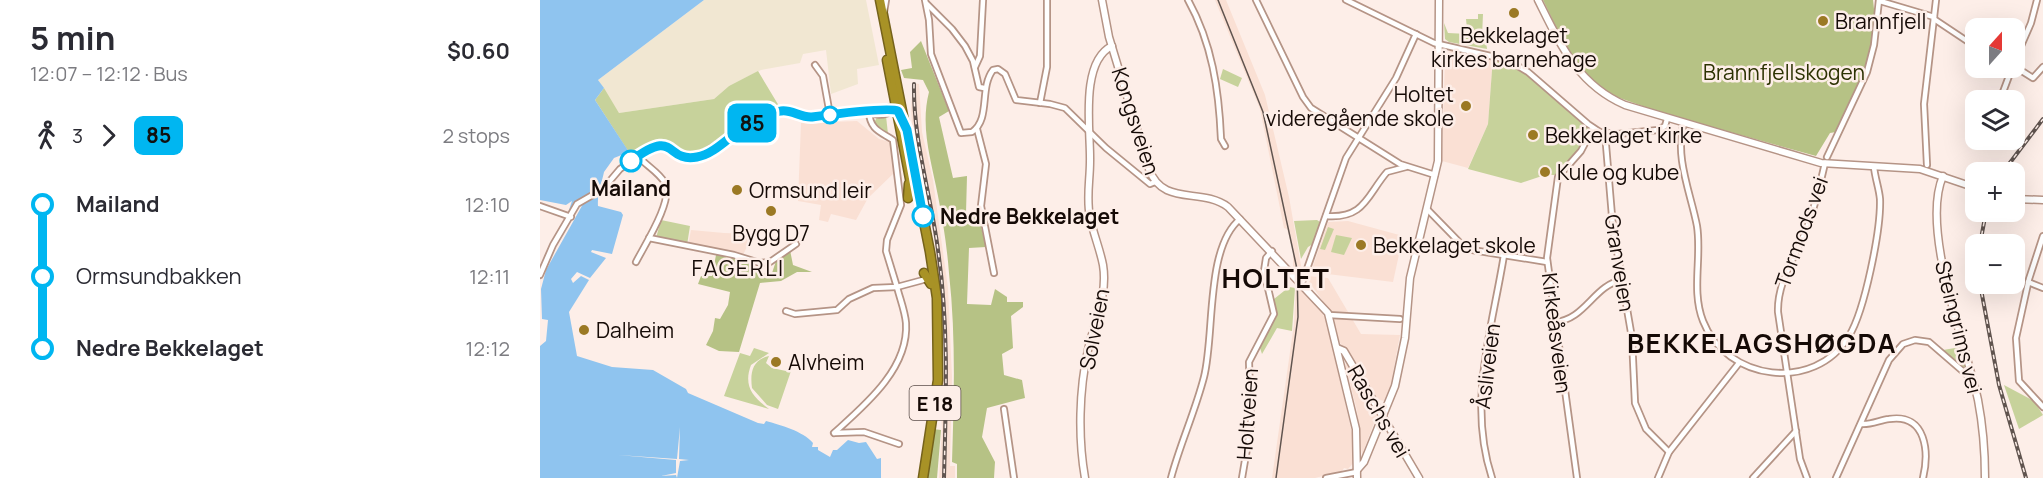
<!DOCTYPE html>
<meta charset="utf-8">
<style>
:root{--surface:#fff;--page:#f2f2f3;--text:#2b2b33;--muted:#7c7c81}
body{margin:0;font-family:Manrope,sans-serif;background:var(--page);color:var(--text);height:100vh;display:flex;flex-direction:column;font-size:22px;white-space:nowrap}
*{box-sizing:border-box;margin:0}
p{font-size:20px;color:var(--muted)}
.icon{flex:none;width:33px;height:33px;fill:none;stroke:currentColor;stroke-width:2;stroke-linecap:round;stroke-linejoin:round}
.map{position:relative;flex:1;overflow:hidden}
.drawer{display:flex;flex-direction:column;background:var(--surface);width:540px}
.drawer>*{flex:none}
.badge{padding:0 12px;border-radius:9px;font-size:21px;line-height:39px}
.needle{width:39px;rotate:21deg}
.fabs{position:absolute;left:1425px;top:18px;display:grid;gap:12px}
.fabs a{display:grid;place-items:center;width:60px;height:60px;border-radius:12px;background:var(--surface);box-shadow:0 6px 24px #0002;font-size:30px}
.map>.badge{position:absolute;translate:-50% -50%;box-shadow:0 0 0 3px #fff}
.legs{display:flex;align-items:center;gap:9px;height:66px;padding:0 30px;font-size:20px}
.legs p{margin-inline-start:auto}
.head{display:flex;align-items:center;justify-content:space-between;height:102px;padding:0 30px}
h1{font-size:33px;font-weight:700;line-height:45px}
ul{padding:0 30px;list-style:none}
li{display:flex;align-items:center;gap:21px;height:72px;font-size:22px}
li i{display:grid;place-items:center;width:9px;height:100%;margin:0 8px;background:currentColor}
li i::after{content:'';width:15px;height:15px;margin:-8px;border:4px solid;border-radius:50%;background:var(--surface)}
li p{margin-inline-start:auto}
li:first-child i{background:linear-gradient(#0000 50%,currentColor 0)}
li:last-child i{background:linear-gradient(currentColor 50%,#0000 0)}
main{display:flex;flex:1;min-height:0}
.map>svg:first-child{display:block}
</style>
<main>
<section class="drawer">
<div class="head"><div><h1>5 min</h1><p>12:07 – 12:12 · Bus</p></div><b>$0.60</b></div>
<div class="legs"><svg class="icon" aria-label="walk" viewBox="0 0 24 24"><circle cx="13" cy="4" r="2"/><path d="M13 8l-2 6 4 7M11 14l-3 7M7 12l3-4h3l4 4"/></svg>3<svg class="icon" aria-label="forward" viewBox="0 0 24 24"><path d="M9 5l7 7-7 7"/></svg><b class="badge" style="background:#00b6f1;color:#111">85</b><p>2 stops</p></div>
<ul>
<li><i style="color:#00b6f1"></i><b>Mailand</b><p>12:10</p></li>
<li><i style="color:#00b6f1"></i><span>Ormsundbakken</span><p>12:11</p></li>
<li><i style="color:#00b6f1"></i><b>Nedre Bekkelaget</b><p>12:12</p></li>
</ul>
</section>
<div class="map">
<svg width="1503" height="478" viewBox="0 0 1503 478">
<rect width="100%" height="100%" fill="#fdeee8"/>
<!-- built -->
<g fill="#fae0d4">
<path d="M675 0H686L725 95 749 197 762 271 753 267V251L747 229 744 228 720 109Z"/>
<path d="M918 50 953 57 948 124 928 168 902 161 905 57 910 51Z"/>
<path d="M373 83 379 84 382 132 393 180 408 288 412 377 410 466H415V478H399L402 428 400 402 405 367 403 333 395 242 373 134 371 109Z"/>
<path d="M317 121 339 139 350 142 355 172 328 198 316 220 291 214 288 222 279 220 281 205 258 201 261 123Z"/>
<path d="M808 221 863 236 853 282 771 272 788 222Z"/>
<path d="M151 230 184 233 213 234 203 255 148 245Z"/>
<path d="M768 276 788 278 821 334 860 335 850 389 844 401 837 399 799 341 793 315 769 282Z"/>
<path d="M756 283 779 307 786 320 812 433 813 463 808 469 804 468 802 471 775 478H732L754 324Z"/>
<path d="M805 363 810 367 837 415 822 455 817 411Z"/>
</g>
<!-- industrial -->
<path fill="#f1e7d2" d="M164 0H326L339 65 317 69 318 84 291 94 286 50 263 54 260 63 221 70 189 86 174 99 79 113 58 80Z"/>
<!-- green -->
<g fill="#c7d29b">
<path d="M938 14H943L942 37 950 38 946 41 947 49 909 42 905 39 904 23 908 33 928 34 930 31 927 29 926 19H938Z"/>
<path d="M953 57 989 76 1051 130 1036 156 1015 175H1005L981 183 928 169 948 124Z"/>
<path d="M683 69 702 78 698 87 680 79Z"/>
<path d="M218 71 239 106 207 121 158 153 143 152 121 139 90 154 55 100 64 88 79 113 174 99 189 86Z"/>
<path d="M346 116 348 134 346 135 334 123 337 117Z"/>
<path d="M121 220 150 226 147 245 116 238Z"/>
<path d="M777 220 780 222 773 244 768 247 761 259 754 221Z"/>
<path d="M788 227 794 229 785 250 780 249Z"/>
<path d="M796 235 812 238 804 255 791 252Z"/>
<path d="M749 287 755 288 752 331 737 328 722 354 720 348 736 316 734 299Z"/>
<path d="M1421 347 1428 372 1425 373 1403 350Z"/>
<path d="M214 348 229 353 211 365C203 386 213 397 229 409L184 396 200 353 210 356Z"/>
<path d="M229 356 226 363 232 368 246 371 249 366 252 368 238 409 227 405 212 388C210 373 212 360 229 356Z"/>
<path d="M1464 385 1494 401 1503 415 1479 429Z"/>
</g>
<!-- forest -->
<g fill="#b6c285">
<path d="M1003 0H1333C1339 40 1323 77 1307 112L1305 111 1296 132 1290 133 1276 156 1125 114 1074 96 1052 81 1030 55Z"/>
<path d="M381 41 409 111 399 117 413 178 427 176 426 213 438 214 446 247 429 248 427 304 451 305 455 289 467 297V302H483V307L471 316 473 348 462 354 464 375 482 380 485 398 447 408 442 437 455 462 454 478H417V464L412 462C414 399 416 336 409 273 407 247 403 221 398 196 391 160 380 127 389 92L383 80 364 78 361 70 372 68 370 52Z"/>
<path d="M250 250 253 265 272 272H257L241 281 220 283 199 352 179 351 166 345 173 331 175 318 180 319 188 305 190 292 158 284 161 276H172L176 255H189L213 263 219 274 232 273 236 261Z"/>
<path d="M393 429 401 430 397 478H385Z"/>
</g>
<!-- water -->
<path fill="#8fc4ef" d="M0 0H164L58 80 64 88 55 100 89 152 74 158 64 172C62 182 57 195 58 206L81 212 83 215 72 254 52 250 51 252 66 258 50 278 37 272 31 279 33 283 41 276 49 280 29 312 37 356 72 367 113 370 146 389 148 393 218 423 224 424 226 421C240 425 263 431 273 443L272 447H278V450L290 457 293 450H297L308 440 319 443 326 442 337 459 341 458V478H0V346L6 341 8 320 2 319 1 289 6 270 43 204 38 200 28 213 32 201 26 205 0 200Z"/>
<!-- pier -->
<path fill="#fdeee8" d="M140 427 139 459 149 460 140 461 137 478 136 475 121 476 136 473V460L78 455 137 459Z"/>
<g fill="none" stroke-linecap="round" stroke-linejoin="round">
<defs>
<g id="street">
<path d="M385 0 389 20 391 54 421 133 432 132C451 119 439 88 453 70L458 69 465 74 476 100 510 104 525 108 566 148 610 184 615 182"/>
<path d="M648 0C672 43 679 90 681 139L685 146"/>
<path d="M716 0 763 97 771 108 860 164 895 175"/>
<path d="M806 0 894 43 968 60 988 72 1048 124 1060 132 1078 134 1118 130 1125 126 1127 119"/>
<path d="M1340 1 1394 17"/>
<path d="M387 4 412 29 425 46 433 61 439 87 444 88"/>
<path d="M344 12 346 0"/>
<path d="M1394 19 1436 47"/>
<path d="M1474 62 1491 23 1497 0"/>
<path d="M275 65 283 76 290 115"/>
<path d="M1474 66 1493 78 1503 67"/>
<path d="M435 67 440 56 443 0"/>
<path d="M1460 100 1472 68"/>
<path d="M500 103 507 67V0"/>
<path d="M329 112C338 117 348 114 356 109"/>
<path d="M1144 123C1134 156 1151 194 1157 226 1162 257 1151 291 1163 321 1186 381 1275 393 1309 336 1325 310 1341 229 1340 199 1339 188 1335 178 1334 167"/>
<path d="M437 129 446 164 441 206 454 273"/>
<path d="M1065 133 1073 228 1092 338 1095 403 1106 429 1129 452"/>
<path d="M1287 157 1327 72 1334 45 1339 0"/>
<path d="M1387 165 1384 104 1396 0"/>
<path d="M0 206 31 217"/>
<path d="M887 209 926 249 1007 262"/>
<path d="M786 216C825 219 827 195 847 172L866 167"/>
<path d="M1503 236 1489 279 1476 338 1479 381 1503 407"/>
<path d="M109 238 194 255 220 263 230 262 256 244"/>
<path d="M96 262C104 246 134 200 125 183 119 172 105 165 98 156"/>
<path d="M0 275 13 245 37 204 63 189 80 169 112 146H124L142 156 157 157 210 123 241 111 266 117 329 112 348 107 356 109"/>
<path d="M1488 282 1503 288"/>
<path d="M762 283 806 158 856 78 876 34"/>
<path d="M246 311 255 314 297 310 309 299 333 288 357 287 346 251 347 240 361 205 353 140C341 132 330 130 329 112"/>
<path d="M789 315 860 319"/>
<path d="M1015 322C1045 320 1054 285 1082 280"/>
<path d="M464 409 474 478"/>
<path d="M1321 424C1331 425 1340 420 1349 419 1387 413 1389 453 1383 478"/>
<path d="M294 433C324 406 369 369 366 323 365 311 360 299 357 287L383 280"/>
<path d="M295 433 324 432 359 444"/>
<path d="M631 478C640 444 655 412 664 377 675 334 665 248 700 219"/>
<path d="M702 478 711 425 709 362 734 314 724 271 726 258 732 251"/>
<path d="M786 478 817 472"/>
<path d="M952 478C927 402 952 330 964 255"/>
<path d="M1037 478 1007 258 1018 177 1041 151 1053 128"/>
<path d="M1118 478 1129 452 1199 363"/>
<path d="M1213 478 1256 431"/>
<path d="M1267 478 1260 459 1238 312C1237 280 1257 256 1267 227 1275 207 1280 185 1285 163"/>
<path d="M1296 478 1349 360 1363 344 1375 340 1389 342 1433 380"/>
</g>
<g id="secondary">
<path d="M562 0 569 37 609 169C623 207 661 187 688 207L788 313 816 429 817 478"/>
<path d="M998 0C1020 44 1037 84 1085 105L1281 163 1380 169 1436 188"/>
<path d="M1403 176C1380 229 1426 345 1438 400 1443 426 1445 452 1445 478"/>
<path d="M1474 199 1503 200"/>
<path d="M797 348 804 351 879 478"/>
<path d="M817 470 824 462 855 386 865 338 870 278 898 161 899 0"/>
<path d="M545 478C538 438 539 390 548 350 554 322 568 295 563 265 560 249 553 233 550 217 546 199 550 180 550 162 551 133 539 62 572 46"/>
</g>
<g id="highway">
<path d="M340 0 390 252 397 298 398 380 383 478"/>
<path d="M347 60 372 189"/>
<path d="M368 198 369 184"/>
<path d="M384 273 391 284"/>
</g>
</defs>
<!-- street casing -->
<use href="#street" stroke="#b59486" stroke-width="8"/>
<!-- secondary casing -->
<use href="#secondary" stroke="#b59486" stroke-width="9"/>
<!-- highway casing -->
<use href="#highway" stroke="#75621b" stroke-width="11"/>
<!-- street -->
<use href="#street" stroke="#fff" stroke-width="4.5"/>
<!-- secondary -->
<use href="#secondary" stroke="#fff" stroke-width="6"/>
<!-- highway -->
<use href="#highway" stroke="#a89226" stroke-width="8"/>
<!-- tram -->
<path stroke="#60544f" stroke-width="1.5" d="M678 0 723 112 757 269 758 317 736 478"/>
<defs>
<g id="rail">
<path d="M374 84C373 141 391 195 398 250 409 326 406 402 404 478"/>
<path d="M1463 172 1503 119"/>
<path d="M1440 244 1446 212"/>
<path d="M1440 284 1459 385 1486 478"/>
</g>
</defs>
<!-- rail casing -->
<use href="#rail" stroke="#60544f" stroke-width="4"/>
<!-- rail -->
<use href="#rail" stroke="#fdeee8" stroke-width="1.5" stroke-dasharray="4.5" stroke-linecap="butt"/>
</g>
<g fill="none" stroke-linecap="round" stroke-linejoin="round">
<defs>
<path id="line-1" d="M91 161C138 126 124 163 157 157 176 154 193 132 211 123 215 121 238 111 241 111 251 109 261 118 272 117 287 115 349 107 358 111L367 130 383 216"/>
</defs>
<!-- line-1 casing -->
<use href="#line-1" stroke="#fff" stroke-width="14"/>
<!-- line-1 -->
<use href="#line-1" stroke="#00b6f1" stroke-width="9"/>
</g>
<!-- markers -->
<g fill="#9b7924" stroke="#fdeee8" stroke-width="2">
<circle cx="974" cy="13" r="6"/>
<circle cx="1283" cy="21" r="6"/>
<circle cx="926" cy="106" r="6"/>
<circle cx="993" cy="135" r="6"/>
<circle cx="1005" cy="172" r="6"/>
<circle cx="197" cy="190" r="6"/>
<circle cx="231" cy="211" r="6"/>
<circle cx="821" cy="245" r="6"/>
<circle cx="44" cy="330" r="6"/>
<circle cx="236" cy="362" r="6"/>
</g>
<g fill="#fff" stroke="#00b6f1" stroke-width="3">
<circle cx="290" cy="115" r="8"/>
<circle cx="91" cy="161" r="10"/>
<circle cx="383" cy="216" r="10"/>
</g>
<g text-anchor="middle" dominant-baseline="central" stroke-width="5" stroke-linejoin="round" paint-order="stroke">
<!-- shield labels -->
<rect fill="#fdeee8" stroke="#5b4e4a" stroke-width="1.5" x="369.5" y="386" width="51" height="34" rx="4.5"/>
<g font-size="20" font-weight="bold" fill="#150a06">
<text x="395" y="403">E 18</text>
</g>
<!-- poi labels -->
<g font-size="21" fill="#150a06" stroke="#fdeee8" text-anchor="start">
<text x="1295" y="21">Brannfjell</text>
<text x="974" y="35" text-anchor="middle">Bekkelaget<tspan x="974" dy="24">kirkes barnehage</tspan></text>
<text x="914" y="94" text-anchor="end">Holtet<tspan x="914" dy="24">videregående skole</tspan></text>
<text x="1005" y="135">Bekkelaget kirke</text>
<text x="1017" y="172">Kule og kube</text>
<text x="209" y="190">Ormsund leir</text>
<text x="231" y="233" text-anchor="middle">Bygg D7</text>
<text x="833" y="245">Bekkelaget skole</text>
<text x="56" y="330">Dalheim</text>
<text x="248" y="362">Alvheim</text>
</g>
<!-- park labels -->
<g font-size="21" fill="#2c3202" stroke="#fdeee8">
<text x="1244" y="72">Brannfjellskogen</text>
</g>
<!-- street labels -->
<g font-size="21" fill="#150a06" stroke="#fdeee8">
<text transform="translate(596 121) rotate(72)">Kongsveien</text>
<text transform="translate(1261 232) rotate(-70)">Tormods vei</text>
<text transform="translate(1080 263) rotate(81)">Granveien</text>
<text transform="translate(1419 327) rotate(76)">Steingrims vei</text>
<text transform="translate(554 329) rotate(-79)">Solveien</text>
<text transform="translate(1017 333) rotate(83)">Kirkeåsveien</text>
<text transform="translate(947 366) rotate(-83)">Åsliveien</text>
<text transform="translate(839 411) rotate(60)">Raschs vei</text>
<text transform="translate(707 414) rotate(-86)">Holtveien</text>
</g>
<!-- stop labels -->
<g font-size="21" font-weight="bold" fill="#150a06" stroke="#fdeee8">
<text x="91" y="188">Mailand</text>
<text x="400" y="216" text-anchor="start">Nedre Bekkelaget</text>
</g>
<!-- neighbourhood labels -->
<g font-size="22" letter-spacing="1.5" fill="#150a06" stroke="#fdeee8">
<text x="198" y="268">FAGERLI</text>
</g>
<!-- district labels -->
<g font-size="27" font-weight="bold" letter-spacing="1.5" fill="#150a06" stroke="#fdeee8">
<text x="736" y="277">HOLTET</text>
<text x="1222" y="342">BEKKELAGSHØGDA</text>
</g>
</g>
</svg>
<div class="fabs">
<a><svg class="needle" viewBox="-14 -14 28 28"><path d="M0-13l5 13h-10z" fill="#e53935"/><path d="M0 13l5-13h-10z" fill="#7c7c81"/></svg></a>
<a><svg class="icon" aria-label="layers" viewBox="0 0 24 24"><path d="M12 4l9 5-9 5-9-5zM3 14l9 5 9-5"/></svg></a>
<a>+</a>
<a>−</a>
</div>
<b class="badge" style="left:212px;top:123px;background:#00b6f1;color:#111">85</b>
</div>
</main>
